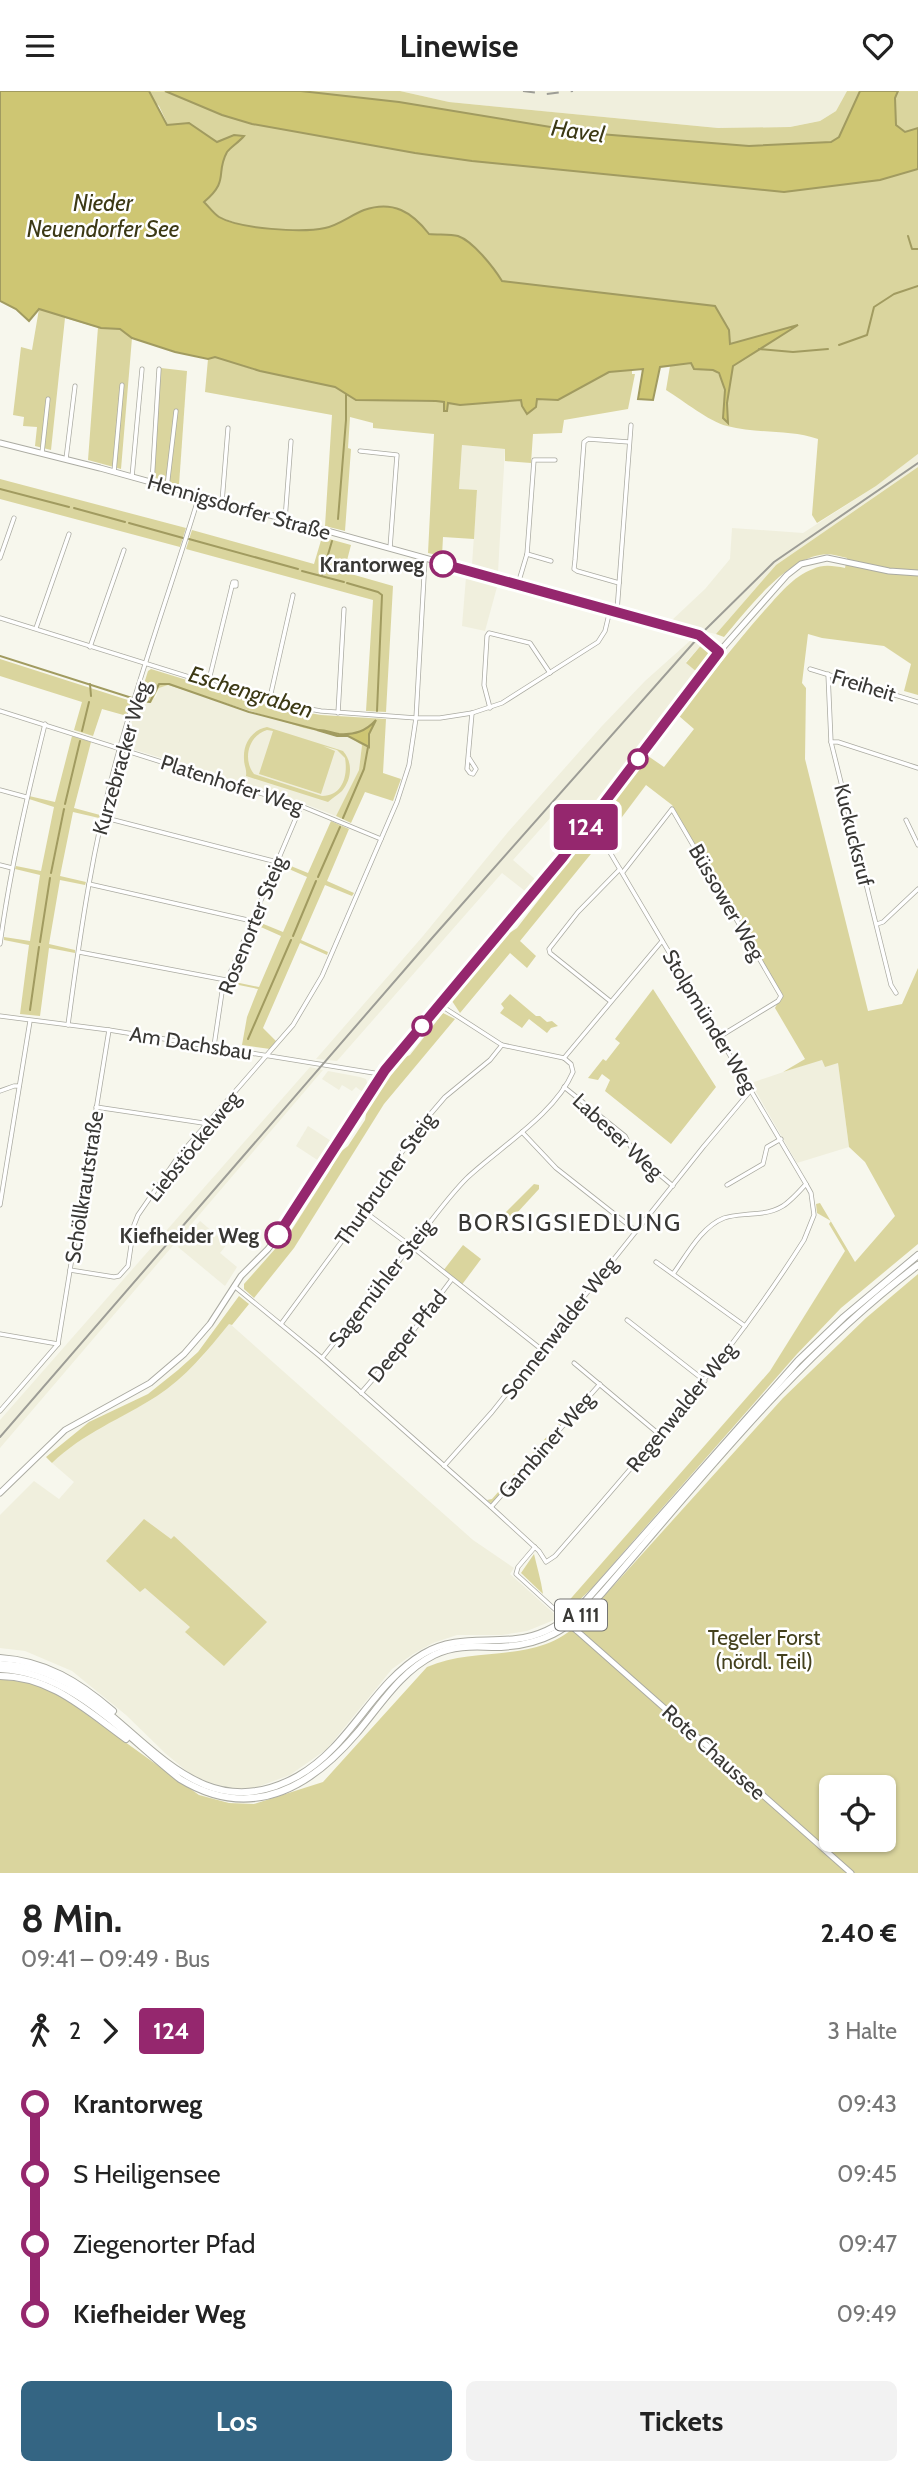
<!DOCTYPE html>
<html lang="de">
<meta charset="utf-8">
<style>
:root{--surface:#fff;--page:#f2f2f2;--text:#222;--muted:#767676;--accent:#346583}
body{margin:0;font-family:Cabin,sans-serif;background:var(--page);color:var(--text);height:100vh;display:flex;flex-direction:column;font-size:26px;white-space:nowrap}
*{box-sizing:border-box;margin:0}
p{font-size:23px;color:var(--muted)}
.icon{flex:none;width:38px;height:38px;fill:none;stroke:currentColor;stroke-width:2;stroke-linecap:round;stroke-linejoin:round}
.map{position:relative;height:1782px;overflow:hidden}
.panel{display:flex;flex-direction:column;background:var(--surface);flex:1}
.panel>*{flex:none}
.badge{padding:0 14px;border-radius:5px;font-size:24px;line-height:46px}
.buttons{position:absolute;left:819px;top:1684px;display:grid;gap:14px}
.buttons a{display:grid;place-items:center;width:77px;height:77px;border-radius:10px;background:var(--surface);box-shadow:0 2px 5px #0004;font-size:35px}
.map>.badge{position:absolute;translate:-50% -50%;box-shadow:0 0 0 4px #fff}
.legs{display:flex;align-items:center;gap:10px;height:77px;padding:0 21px;font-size:23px}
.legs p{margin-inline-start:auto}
.summary{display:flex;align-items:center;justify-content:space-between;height:119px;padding:0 21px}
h1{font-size:38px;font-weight:700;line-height:52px}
.action{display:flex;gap:14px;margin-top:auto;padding:14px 21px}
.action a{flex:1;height:80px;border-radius:10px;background:var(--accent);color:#fff;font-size:28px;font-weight:700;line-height:80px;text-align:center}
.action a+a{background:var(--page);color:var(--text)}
ul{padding:0 21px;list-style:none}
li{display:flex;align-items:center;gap:24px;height:70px;font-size:26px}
li i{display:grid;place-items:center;width:10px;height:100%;margin:0 9px;background:currentColor}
li i::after{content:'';width:18px;height:18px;margin:-9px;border:5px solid;border-radius:50%;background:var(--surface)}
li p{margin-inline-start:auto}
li:first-child i{background:linear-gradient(#0000 50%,currentColor 0)}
li:last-child i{background:linear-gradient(currentColor 50%,#0000 0)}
header{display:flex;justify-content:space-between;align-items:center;height:91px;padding:0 21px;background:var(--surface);font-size:32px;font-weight:700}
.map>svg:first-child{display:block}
</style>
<header><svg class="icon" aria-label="menu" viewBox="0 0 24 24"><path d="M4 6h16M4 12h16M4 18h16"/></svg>Linewise<svg class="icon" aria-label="heart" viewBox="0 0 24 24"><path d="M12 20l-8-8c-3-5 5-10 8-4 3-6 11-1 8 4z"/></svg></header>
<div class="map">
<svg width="918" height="1782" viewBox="0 0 918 1782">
<rect width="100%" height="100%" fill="#f7f7ed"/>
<!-- built -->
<g fill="#f0efdd">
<path d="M400 0H847L836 20 820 30 790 36 718 37 449 11Z"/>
<path d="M462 354 505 358 498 481 472 474 477 400 459 398Z"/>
<path d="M918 363V376L776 474 716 543 707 541 699 550 703 552 686 571 697 581 573 741 552 725 513 769 535 788 525 800 502 782 337 970 316 968 423 845 508 741 602 635 645 590 701 540 671 530 705 498 730 468 732 437 803 442 876 395Z"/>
<path d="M466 486 495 494 497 496 485 540 462 535Z"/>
<path d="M168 594 304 637 325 640 337 645H348L362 654 359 679 336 725 292 708 126 656 125 652 138 612 144 614 156 606 159 597Z"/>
<path d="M822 968 838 972 849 1056 797 1072 751 992Z"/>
<path d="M310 976 323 979 0 1357V1329Z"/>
<path d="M328 980 360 986 366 988 368 995 364 1002 356 996 352 1000 342 994 339 999 322 988Z"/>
<path d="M308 1035 331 1050 319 1070 296 1055Z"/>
<path d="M200 1130 227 1153 220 1162 237 1176 225 1195 178 1156Z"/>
<path d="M229 1232 473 1449 514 1477 510 1483 559 1527 527 1540 502 1544H457L433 1552 413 1563 392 1578 327 1658 290 1684 252 1698H232L195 1687 165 1662 126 1624 72 1580 25 1560 0 1557V1424L34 1390 59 1408 74 1391 52 1372 68 1356 88 1343 151 1309 171 1294 201 1267Z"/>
</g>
<!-- green -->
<g fill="#dad59e" fill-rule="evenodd">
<path d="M141 0H175L230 22 918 76V363L876 395 817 432 812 424 818 348C789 338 757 343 727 335 708 330 684 310 666 299L670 275 691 272 694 278 714 279C729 290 723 310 723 327L728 331 727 312 732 275 792 236 730 254 533 221 274 145 219 126 204 111 159 15Z"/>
<path d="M301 0H400L449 11 718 37 790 36 820 30 836 20 847 0H860L839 46 831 51 750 55 587 42Z"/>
<path d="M898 0H918V37L905 41 896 34 895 6Z"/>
<path d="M39 218 58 224H72L96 236 65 227 51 359 35 355 37 336 23 335 24 326 13 324 21 256 32 259Z"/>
<path d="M104 230 174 260 132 247 121 378 88 369 98 236 101 237Z"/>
<path d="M215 266 255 279 335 296 356 309 444 311 521 309 536 316V308L558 309 609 281 632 279V283H635L628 318 564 329 562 342 533 343 531 372 505 370V358L462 354 459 398 477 399 474 448 443 446 442 465 428 462 434 343 373 337V332L350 326 348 357 351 358 345 440 325 435 332 324 205 301 208 268Z"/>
<path d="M161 277 187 280 179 394 152 386Z"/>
<path d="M918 376V604L904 600 911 573 884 555 822 547 808 543 802 592 806 597 805 668 868 920 902 913 918 877V1153L841 1217 797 1263 592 1497 566 1522 560 1516 566 1513 770 1280 845 1160 829 1133 831 1130 817 1122 816 1113 820 1112 855 1171 895 1125 865 1071 849 1056 838 972 825 976 822 969 783 981 805 968 775 917 781 905 672 714 646 694 607 746 597 731 648 665 664 676 694 638 679 625C707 589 734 554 764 520 778 505 793 485 813 478 823 473 834 475 845 477L847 467C838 465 829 462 820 464 784 470 747 519 724 546L716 543 776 474Z"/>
<path d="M0 388 186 437 180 456 0 408Z"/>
<path d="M192 439 314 473 322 446 351 454 344 481 393 495 386 621 366 620 373 509 186 458Z"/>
<path d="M703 552 711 563 697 581 686 572Z"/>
<path d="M0 568 131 610 127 625 102 618 93 645 74 639 82 611 0 585Z"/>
<path d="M151 578 275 616 321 624 386 628 383 682 401 688 393 710 365 701 351 732 336 725 359 679 362 654C356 651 352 646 346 645 332 643 318 640 304 637L168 594 159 597 151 612H138L148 580Z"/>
<path d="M267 636 343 660C353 671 352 688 342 700 338 704 332 707 328 711L246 685C247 678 244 675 244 668 243 652 252 639 267 636ZM267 639 273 640 259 683 321 703 335 660 323 655 337 659 345 667C348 684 343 705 322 705L254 683C242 668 249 644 267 639Z"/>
<path d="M72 645 91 651 74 717 100 724 99 727 73 721 60 785 86 791 85 794 60 789 49 853 75 859V862L49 857 40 925 20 923 29 854 4 849V846L30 850 40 784 15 778 16 775 41 780 54 716 29 708V705L55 711Z"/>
<path d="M331 730 349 738 327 790 354 802 352 805 325 794 301 849 328 861 327 864 300 852 263 937 276 950 270 958 242 954 247 926 258 898 229 892 230 890 259 896 281 845 254 833 256 830 283 841 307 786 280 774 281 771 308 782Z"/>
<path d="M589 744H594L599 753 520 850 536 865 527 877 510 862 460 922 452 910 459 899 508 843 517 837Z"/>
<path d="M653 898 716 996 671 1053 605 1000 610 989 602 983 598 989 588 987 603 968 606 970 620 952 615 948Z"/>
<path d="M510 903 536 925H540L547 931 552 930 558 935 551 937 547 942 529 928 522 937 500 922 504 917 501 913Z"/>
<path d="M443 922 455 928 384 1013 294 1157 254 1207 244 1198V1193L291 1140 330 1079 339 1062 348 1055 365 1029 367 1018 374 1007 403 967 410 964Z"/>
<path d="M534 1093 539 1094V1098L506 1134H503L499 1128Z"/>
<path d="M463 1154 481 1168 461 1195 443 1180Z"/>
<path d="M918 1183V1782H0V1588L38 1593 58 1603 199 1704 229 1712 254 1713 323 1691 427 1576C465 1559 507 1567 546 1553 558 1549 569 1541 579 1533L783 1307 866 1227ZM831 1696H884V1748H831Z"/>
<path d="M239 1205 249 1213 232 1234 229 1233C208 1259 185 1287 157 1305 121 1328 83 1342 52 1372L46 1366 89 1331 148 1303 178 1279 198 1261Z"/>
<path d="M573 1316H577L492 1413 487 1409 492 1408Z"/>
<path d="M144 1428 171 1448 174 1445 267 1531 224 1575 185 1541 190 1536 145 1497 140 1501 106 1470Z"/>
<path d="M534 1463C537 1476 541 1489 543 1503L521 1482Z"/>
</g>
<!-- water -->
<g fill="#cec673" stroke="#a19b60" stroke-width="2">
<path d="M0 0H149L167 34 189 32 217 51 234 44 244 45C239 51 231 56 227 61 215 83 230 89 204 111 209 116 214 123 219 126 240 138 302 142 325 137 339 134 351 124 364 119 393 109 412 121 429 143 438 144 450 143 458 145 473 150 494 177 502 190L715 215 729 239 730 253 798 234 733 275 727 312 728 332 723 327 725 299 719 282 713 279 694 278 691 272 660 276 653 309 638 308 643 278 609 281 558 309 537 308 536 316 527 323 522 315 521 309 460 314 448 312 447 320H444V311L436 310 356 309 335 296 260 280 215 266 208 268 175 261 132 247 120 238 101 237 39 218 29 230 16 218 0 210Z"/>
<path d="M165 0H301L399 11 587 42 749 55 831 51 839 46 860 0H898L895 7 896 34 905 41 918 37V78L880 89 784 101 472 70 415 62 252 33 222 24Z"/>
<path d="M376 629 369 643V656L348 645H337L317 639C325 638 331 642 339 643 355 644 366 640 376 629Z"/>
</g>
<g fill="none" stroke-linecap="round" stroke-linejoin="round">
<!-- stream -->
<g stroke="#a19b60" stroke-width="2">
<path d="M908 145 912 158H918"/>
<path d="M839 254 867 244 874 216 894 203 918 195"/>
<path d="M759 258 793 261 828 258"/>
<path d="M0 398 69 416"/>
<path d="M74 417 125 431"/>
<path d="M338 428 346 329V303"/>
<path d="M129 432 183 447"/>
<path d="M189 448 298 478"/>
<path d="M302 480 344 491"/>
<path d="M322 484 332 450"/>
<path d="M347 492 378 501 382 504 377 620"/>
<path d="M0 565 132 607"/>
<path d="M90 593 91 605"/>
<path d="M140 609 150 611 159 593H169L249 621 318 639"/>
<path d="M82 640 89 611"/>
<path d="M65 713 80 650"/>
<path d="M343 727 364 678 368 656"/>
<path d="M51 782 64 718"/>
<path d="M318 786 340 736"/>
<path d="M293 845 316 790"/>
<path d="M40 851 50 787"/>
<path d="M30 919 39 856"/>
<path d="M248 948 291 849"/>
</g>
<defs>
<g id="street">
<path d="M360 360 397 364 390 457"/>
<path d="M42 362 48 308"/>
<path d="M66 368 75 295"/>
<path d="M114 381 122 294"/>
<path d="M132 386 142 278"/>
<path d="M152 392 159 278"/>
<path d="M167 396 176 320"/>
<path d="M222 411 228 337"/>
<path d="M285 429 291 350"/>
<path d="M527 463 551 470"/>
<path d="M0 467 14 427"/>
<path d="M233 491H236V495H232Z"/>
<path d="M619 492 577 480 574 478 575 469 584 351 588 348 629 351"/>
<path d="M518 493 527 463 534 369H555"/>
<path d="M617 520 631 334"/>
<path d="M0 527 269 611 321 620 416 627H440L472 622 502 612 598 551 605 540 610 519"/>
<path d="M36 537 69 443"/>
<path d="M90 556 124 459"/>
<path d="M810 578 918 611"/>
<path d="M828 583 831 651 891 894 896 902"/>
<path d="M208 593 232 495"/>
<path d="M269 611 293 504"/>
<path d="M490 617 484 594 487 545 489 542 530 552 550 582"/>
<path d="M0 620 301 715 381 748"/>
<path d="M338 622 344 518"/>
<path d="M831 651H838L918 677"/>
<path d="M469 667 476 678 473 683 470 682 467 678 472 622"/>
<path d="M0 699 26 706"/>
<path d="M102 726 277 771"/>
<path d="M906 729 918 754"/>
<path d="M0 774 12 777"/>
<path d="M623 781 672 718 781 905 778 910 719 946"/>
<path d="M89 793 252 830"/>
<path d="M877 833 883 831 918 798"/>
<path d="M0 853C10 779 27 706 45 633"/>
<path d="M79 861 226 889"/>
<path d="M610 910 550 862 549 858 578 821 620 778"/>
<path d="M440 914 502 954 564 967"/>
<path d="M0 925 109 939 374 982 381 985"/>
<path d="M68 934C80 843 93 752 118 663 142 576 173 491 199 405"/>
<path d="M214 955 222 901 301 715"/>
<path d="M564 967 662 850"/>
<path d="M564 996 625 1045 634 1062 673 1095"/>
<path d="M0 1000 14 995H19"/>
<path d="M96 1016 190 1030 203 1032 205 1035"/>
<path d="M522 1041 556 1077 636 1140"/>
<path d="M727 1094 763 1073 767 1056 781 1048"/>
<path d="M0 1114 30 930"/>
<path d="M365 1121 408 1153"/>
<path d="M411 1155 541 1258"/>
<path d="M656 1171 745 1235"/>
<path d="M70 1179 114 1186 119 1185 128 1175 134 1134 138 1124 178 1066 293 934 322 885 397 711 409 674 416 627 425 468"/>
<path d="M673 1183C687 1164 701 1136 724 1127 733 1124 742 1124 751 1123 780 1122 788 1113 806 1093"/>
<path d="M234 1195 322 1267 491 1416 539 1460 546 1471 555 1465C644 1363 732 1263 804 1149L814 1124 811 1102 806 1093 595 736 590 732"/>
<path d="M627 1229 705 1290"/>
<path d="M281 1233 364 1120 415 1041 445 1006 490 969 502 954"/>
<path d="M0 1243 58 1253"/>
<path d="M58 1253 109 939"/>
<path d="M322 1267C353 1228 384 1188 416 1149 433 1128 448 1106 467 1087 500 1056 555 1023 573 981L571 973 564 967"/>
<path d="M574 1272 660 1344"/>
<path d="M361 1302 404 1252 452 1188"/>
<path d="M0 1320 58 1253"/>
<path d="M444 1375 492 1321 704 1055 751 999"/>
<path d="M491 1416 600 1293"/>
<path d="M535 1456 518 1476 516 1483 560 1523"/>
</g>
<g id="secondary">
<path d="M0 352 100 377 659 532 699 544 719 561"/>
<path d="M0 1402 65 1339 150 1292 184 1263 210 1233 241 1185 268 1158 286 1134 385 980 563 766 719 561 787 484 801 473 827 467 889 480 918 482"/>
<path d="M576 1539 851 1782"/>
</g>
<g id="highway">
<path d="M0 1567C46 1570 79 1591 113 1620"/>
<path d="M0 1573C26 1574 48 1581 70 1594 145 1639 199 1741 298 1685 351 1655 372 1593 423 1563 453 1545 484 1552 516 1548 538 1546 556 1536 574 1523L798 1270 844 1226 918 1164"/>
<path d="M0 1578C73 1581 126 1646 180 1688 249 1730 308 1699 356 1643 380 1615 400 1581 434 1564 452 1555 472 1555 492 1556 542 1556 569 1539 602 1502 701 1388 796 1266 918 1174"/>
<path d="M0 1585C51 1585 87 1620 126 1648"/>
</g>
</defs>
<!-- street casing -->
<use href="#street" stroke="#ababa2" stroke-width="5"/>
<!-- secondary casing -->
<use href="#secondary" stroke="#ababa2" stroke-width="7"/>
<!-- highway casing -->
<use href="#highway" stroke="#ababa2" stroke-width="8"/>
<!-- street -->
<use href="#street" stroke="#fff" stroke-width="3.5"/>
<!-- secondary -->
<use href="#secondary" stroke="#fff" stroke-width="5"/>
<!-- highway -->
<use href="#highway" stroke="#fff" stroke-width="6"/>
<!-- tram -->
<path stroke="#9d9d96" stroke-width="2" d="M0 1346 433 846 704 540 774 471 918 372"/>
<!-- rail -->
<path stroke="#9d9d96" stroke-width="2" stroke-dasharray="12 12" stroke-linecap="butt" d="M523 0 546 3 573 0"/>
<defs>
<path id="secondary-bridge" d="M560 1523 576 1539"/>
</defs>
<!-- secondary-bridge casing -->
<use href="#secondary-bridge" stroke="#ababa2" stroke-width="7" stroke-linecap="butt"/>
<!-- secondary-bridge -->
<use href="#secondary-bridge" stroke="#fff" stroke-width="5"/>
</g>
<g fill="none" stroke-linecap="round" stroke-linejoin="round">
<defs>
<path id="line-1" d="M278 1144 385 979 563 766 719 561 699 544 443 473"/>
</defs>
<!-- line-1 casing -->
<use href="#line-1" stroke="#fff" stroke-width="16"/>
<!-- line-1 -->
<use href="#line-1" stroke="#95276e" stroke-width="10"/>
</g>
<!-- markers -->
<g fill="#fff" stroke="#95276e" stroke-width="3.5">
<circle cx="443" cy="473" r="12"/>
<circle cx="638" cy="668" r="9"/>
<circle cx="422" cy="935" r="9"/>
<circle cx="278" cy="1144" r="12"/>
</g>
<g text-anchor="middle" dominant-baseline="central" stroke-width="5" stroke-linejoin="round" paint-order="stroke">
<!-- shield labels -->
<rect fill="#fff" stroke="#747472" stroke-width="2" x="555" y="1508.5" width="52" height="31" rx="5"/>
<g font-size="19" font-weight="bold" fill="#393835">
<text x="581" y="1524">A 111</text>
</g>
<!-- street labels -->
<g font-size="21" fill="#393835" stroke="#fff">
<text transform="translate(239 416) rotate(16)">Hennigsdorfer Straße</text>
<text transform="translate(864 594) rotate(17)">Freiheit</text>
<text transform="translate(121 667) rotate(-74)">Kurzebracker Weg</text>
<text transform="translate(232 693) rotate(18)">Platenhofer Weg</text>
<text transform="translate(854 744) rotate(76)">Kuckucksruf</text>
<text transform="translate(727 811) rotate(60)">Büssower Weg</text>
<text transform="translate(252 834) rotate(-68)">Rosenorter Steig</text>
<text transform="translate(710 930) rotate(59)">Stolpmünder Weg</text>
<text transform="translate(191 952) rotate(9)">Am Dachsbau</text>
<text transform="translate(618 1045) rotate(43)">Labeser Weg</text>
<text transform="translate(193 1055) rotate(-51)">Liebstöckelweg</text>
<text transform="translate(385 1088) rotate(-55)">Thurbrucher Steig</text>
<text transform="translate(84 1096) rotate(-81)">Schöllkrautstraße</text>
<text transform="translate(381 1192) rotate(-52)">Sagemühler Steig</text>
<text transform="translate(559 1237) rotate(-52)">Sonnenwalder Weg</text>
<text transform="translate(407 1245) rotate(-51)">Deeper Pfad</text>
<text transform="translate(681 1316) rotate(-51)">Regenwalder Weg</text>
<text transform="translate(546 1354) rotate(-49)">Gambiner Weg</text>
<text transform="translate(714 1661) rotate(42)">Rote Chaussee</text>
</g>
<!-- stop labels -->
<g font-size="21" font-weight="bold" fill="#393835" stroke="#fff" text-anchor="end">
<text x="424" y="473">Krantorweg</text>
<text x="259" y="1144">Kiefheider Weg</text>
</g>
<!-- park labels -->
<g font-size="21" fill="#44411d" stroke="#fff">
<text x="764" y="1546">Tegeler Forst<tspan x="764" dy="24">(nördl. Teil)</tspan></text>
</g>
<!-- water labels -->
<g font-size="23" font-style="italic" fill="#3c3915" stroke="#fff">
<text transform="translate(578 40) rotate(8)">Havel</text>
<text x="103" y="112">Nieder<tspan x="103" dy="26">Neuendorfer See</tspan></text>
<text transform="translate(251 601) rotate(17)">Eschengraben</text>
</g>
<!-- quarter labels -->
<g font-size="24" letter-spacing="2" fill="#393835" stroke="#fff">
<text x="570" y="1131">BORSIGSIEDLUNG</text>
</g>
</g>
</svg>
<div class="buttons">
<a><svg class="icon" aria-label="locate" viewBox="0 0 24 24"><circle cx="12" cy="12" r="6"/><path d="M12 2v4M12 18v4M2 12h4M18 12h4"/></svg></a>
</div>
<b class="badge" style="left:586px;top:736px;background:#95276e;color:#fff">124</b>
</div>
<section class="panel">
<div class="summary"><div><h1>8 Min.</h1><p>09:41 – 09:49 · Bus</p></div><b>2.40 €</b></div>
<div class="legs"><svg class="icon" aria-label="walk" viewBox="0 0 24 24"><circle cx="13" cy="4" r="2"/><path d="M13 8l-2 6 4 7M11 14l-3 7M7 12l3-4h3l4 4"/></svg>2<svg class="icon" aria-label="forward" viewBox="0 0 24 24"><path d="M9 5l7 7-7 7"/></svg><b class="badge" style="background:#95276e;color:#fff">124</b><p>3 Halte</p></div>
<ul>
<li><i style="color:#95276e"></i><b>Krantorweg</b><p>09:43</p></li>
<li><i style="color:#95276e"></i><span>S Heiligensee</span><p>09:45</p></li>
<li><i style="color:#95276e"></i><span>Ziegenorter Pfad</span><p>09:47</p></li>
<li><i style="color:#95276e"></i><b>Kiefheider Weg</b><p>09:49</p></li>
</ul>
<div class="action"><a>Los</a><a>Tickets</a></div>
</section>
